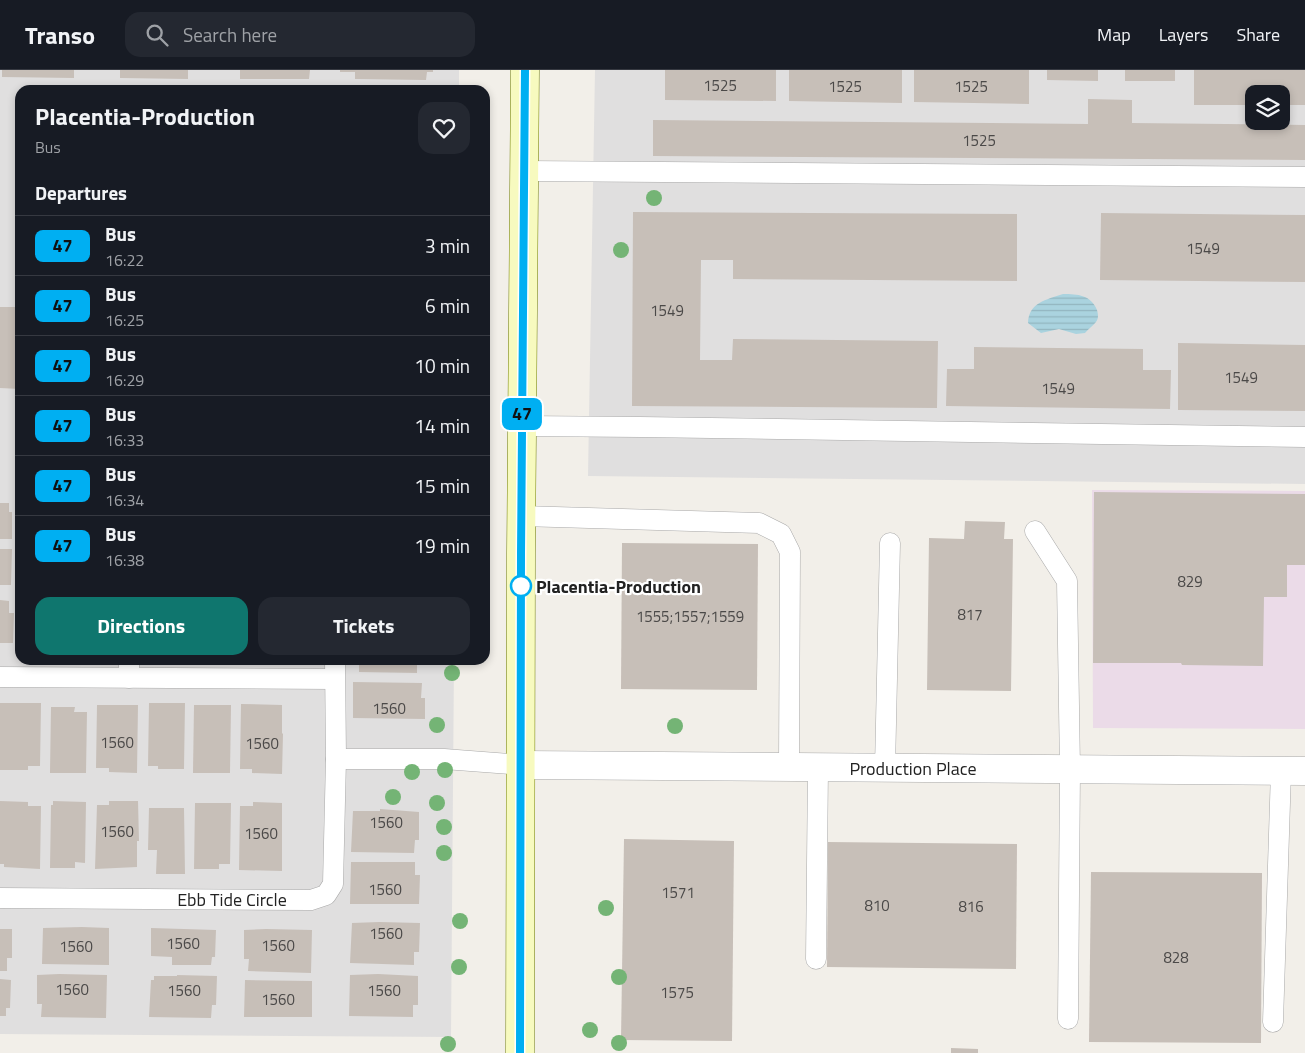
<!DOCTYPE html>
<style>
:root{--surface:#171b24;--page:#242831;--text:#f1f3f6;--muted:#9ea1a6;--line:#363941;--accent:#0f766e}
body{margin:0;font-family:"Titillium Web",sans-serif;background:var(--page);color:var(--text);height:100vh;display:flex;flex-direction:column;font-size:19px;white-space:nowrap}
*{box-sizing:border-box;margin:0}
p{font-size:16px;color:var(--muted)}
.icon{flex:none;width:28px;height:28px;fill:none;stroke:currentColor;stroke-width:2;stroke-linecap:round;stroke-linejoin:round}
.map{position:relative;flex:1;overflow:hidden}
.drawer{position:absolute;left:15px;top:15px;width:475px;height:580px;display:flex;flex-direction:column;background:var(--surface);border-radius:15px;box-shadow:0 2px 8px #0003}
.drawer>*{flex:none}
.badge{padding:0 10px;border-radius:8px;font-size:18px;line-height:32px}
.tools{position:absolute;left:1245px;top:15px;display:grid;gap:10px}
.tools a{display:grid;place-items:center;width:45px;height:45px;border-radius:10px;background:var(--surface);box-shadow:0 2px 8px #0003;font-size:25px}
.map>.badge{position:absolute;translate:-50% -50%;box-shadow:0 0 0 2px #fff}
h2{padding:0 20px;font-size:19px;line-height:45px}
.round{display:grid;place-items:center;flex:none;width:52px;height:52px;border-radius:15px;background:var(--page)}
.head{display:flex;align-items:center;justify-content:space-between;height:85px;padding:0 20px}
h1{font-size:24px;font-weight:700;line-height:38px}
.action{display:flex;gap:10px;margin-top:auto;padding:10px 20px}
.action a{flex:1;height:58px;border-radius:15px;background:var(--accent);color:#fff;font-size:20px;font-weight:700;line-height:58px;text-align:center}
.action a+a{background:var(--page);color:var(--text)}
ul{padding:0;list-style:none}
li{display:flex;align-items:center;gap:15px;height:60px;padding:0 20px;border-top:1px solid var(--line)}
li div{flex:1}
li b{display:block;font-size:19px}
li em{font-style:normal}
li .badge{min-width:55px;font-weight:700;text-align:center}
header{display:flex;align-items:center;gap:30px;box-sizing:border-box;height:70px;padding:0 25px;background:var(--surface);border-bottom:1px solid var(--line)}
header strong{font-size:24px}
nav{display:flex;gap:28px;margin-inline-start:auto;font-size:18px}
.search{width:350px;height:45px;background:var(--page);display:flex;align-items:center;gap:12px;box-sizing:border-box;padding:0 18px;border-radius:15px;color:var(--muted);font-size:19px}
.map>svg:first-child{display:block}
</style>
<header>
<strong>Transo</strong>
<div class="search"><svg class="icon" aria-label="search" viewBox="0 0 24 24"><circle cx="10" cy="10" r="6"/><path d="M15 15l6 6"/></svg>Search here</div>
<nav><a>Map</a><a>Layers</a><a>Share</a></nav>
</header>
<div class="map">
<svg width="1305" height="983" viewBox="0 0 1305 983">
<defs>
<pattern id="water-rules" width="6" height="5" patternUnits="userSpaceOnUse" patternTransform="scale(1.25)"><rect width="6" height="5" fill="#aad3df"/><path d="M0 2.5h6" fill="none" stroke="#92b5bf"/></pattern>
</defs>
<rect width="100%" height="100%" fill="#f2efe9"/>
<!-- residential -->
<g fill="#e0dfdf" fill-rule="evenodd">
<path d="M0 0H459V20H20V590H454L451 967 0 964Z"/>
<path d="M595 0H1305V414L588 406ZM1254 24H1281V51H1254Z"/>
</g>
<!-- industrial -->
<path fill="#ebdbe8" d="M1092 420 1305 421V659L1093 658Z"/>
<!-- water -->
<path fill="url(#water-rules)" d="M1063 224C1078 224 1091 225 1097 240 1098 244 1099 248 1096 252 1093 256 1088 259 1085 263L1076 264 1059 259 1041 263 1028 253C1029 232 1046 230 1063 224Z"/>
<!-- building -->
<g fill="#c7bfb8">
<path d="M2 0H74V8L2 7Z"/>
<path d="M120 0H188V9L120 8Z"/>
<path d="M240 0H310L309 9H240Z"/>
<path d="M340 0H433V2H427L426 10 355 9V2H340Z"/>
<path d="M665 0H776V31L665 30Z"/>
<path d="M789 0H902V33L789 31Z"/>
<path d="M914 0H1029V34L914 32Z"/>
<path d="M1047 0H1098V11L1047 10Z"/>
<rect x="1125" y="0" width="50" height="11"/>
<path d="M1194 0H1305V35H1281V24H1254V35H1194Z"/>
<path d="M1088 29 1132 30V53L1305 55V90L653 86V50L1088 54Z"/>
<path d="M633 142 1017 144V211L733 209V190H701L700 290H732L733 269 938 271 937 338 632 336Z"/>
<path d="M1101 143 1305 145V212L1100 210Z"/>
<path d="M0 237H20V319L0 318Z"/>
<path d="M1178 273 1305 275V341L1178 340Z"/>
<path d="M974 277 1143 279V300H1171L1170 339 946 336 947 299H974Z"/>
<path d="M1094 422 1305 424V495H1287V527H1264L1263 596 1182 595 1181 593H1093Z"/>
<path d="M0 433H9V442H12V469H0Z"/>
<path d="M965 451 1005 452 1004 469H1013L1011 621 927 620 929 468 964 469Z"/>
<path d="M622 473 758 474 757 620 621 619Z"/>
<path d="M0 479H12L11 515H0Z"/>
<path d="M0 530 9 531V543H14L13 573H0Z"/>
<path d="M351 590H421V594H417V603L359 602V595H351Z"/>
<path d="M353 612 422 613 421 628H425V649L353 648Z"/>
<path d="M0 633H41L40 696H28V700H0Z"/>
<path d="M149 633H185L184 699H158V696H148Z"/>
<path d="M241 634 282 635V663L283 664 282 704 252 703V699H240Z"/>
<path d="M97 635H138L137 703 109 702V698H96Z"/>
<path d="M194 635H231L230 703H193Z"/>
<path d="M51 637H75L74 642H87L86 703H50Z"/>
<path d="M0 731 28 732V736H41L40 799 4 797V794H0Z"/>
<path d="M53 731 86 732 85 793 75 792V798H50L51 735H53Z"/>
<path d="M109 731H138L139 771H137V797L95 799 97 735H109Z"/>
<path d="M253 732 282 733V801L239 800 240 736H253Z"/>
<path d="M195 733H231L230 794H219V799H194Z"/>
<path d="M149 738H184L185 804H156L157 780H148Z"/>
<path d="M380 739 419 742V770H415L414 783 351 782 353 741H380Z"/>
<path d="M624 769 734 771 732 971 621 970Z"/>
<path d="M828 772 1017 774 1016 899 827 897Z"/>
<path d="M351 792H415V805H420L419 834H350Z"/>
<path d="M1091 802 1262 803 1261 973 1089 972Z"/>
<path d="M379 852 420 853 419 882H414V895L350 893 352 853Z"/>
<path d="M82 857 109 858V895L42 894 43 858Z"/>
<path d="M151 858 216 860 215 887H212L211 895H172V887L151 886Z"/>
<path d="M0 859H12V888H7V901H0Z"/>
<path d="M266 859 312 860 311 903 248 901 249 889H244V860Z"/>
<path d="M59 904 107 905 106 948 41 947 42 934H37V905Z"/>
<path d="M378 904 418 906V935H413V947L349 946 350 905Z"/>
<path d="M177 905 217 906 216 935H212L211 948 149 947 151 910H154V906H177Z"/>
<path d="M0 909 11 910 10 938H6V946H0Z"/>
<path d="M245 910 312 911V947H244Z"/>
<path d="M951 978 978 979V983H951Z"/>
</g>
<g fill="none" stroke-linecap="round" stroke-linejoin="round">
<defs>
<g id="service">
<path d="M525 101 1305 107"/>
<path d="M522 356 640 357 1305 367"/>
<path d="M521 446 759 453 781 464 790 482 789 697"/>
<path d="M1035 461 1067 511 1070 699 1068 949"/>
<path d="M0 607 334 609"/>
<path d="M129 608V590"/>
<path d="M336 689H444L522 695"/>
<path d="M885 698 890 473"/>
<path d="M0 828 311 830 326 825 333 814 336 689 335 590"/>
<path d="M816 889 818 698"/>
<path d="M1273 952 1281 701"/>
</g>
<path id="minor" d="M522 695 1305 701"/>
<path id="secondary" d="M520 983 521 484 525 0"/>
</defs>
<!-- service casing -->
<use href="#service" stroke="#a9a9a9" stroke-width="21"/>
<!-- minor casing -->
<use href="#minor" stroke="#a9a9a9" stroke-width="29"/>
<!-- secondary casing -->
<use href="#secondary" stroke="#707d05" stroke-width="29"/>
<!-- service -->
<use href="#service" stroke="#fff" stroke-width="20"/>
<!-- minor -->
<use href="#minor" stroke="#fff" stroke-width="28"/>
<!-- secondary -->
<use href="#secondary" stroke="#f7fabf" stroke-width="28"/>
</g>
<!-- trees -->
<g fill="#74b475">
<circle cx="654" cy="128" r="8"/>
<circle cx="621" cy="180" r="8"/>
<circle cx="452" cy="603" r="8"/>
<circle cx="437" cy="655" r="8"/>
<circle cx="675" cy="656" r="8"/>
<circle cx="445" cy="700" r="8"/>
<circle cx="412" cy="702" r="8"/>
<circle cx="393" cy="727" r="8"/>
<circle cx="437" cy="733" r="8"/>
<circle cx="444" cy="757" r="8"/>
<circle cx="444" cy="783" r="8"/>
<circle cx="606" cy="838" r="8"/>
<circle cx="460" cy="851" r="8"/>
<circle cx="459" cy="897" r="8"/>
<circle cx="619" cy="907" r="8"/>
<circle cx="590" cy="960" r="8"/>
<circle cx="619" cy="973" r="8"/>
<circle cx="448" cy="974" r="8"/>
</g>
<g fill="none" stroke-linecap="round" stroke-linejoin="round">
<defs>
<path id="line" d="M520 983 521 484 525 0"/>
</defs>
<!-- line casing -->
<use href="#line" stroke="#fff" stroke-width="11"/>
<!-- line -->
<use href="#line" stroke="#00aff2" stroke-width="8"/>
</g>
<!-- markers -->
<circle fill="#fff" stroke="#00aff2" stroke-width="2.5" cx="521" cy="516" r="10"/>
<g text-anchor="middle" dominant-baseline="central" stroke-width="4.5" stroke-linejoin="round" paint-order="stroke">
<!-- number labels -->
<g font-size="15" fill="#4b4948">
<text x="720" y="15">1525</text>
<text x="845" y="16">1525</text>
<text x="971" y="16">1525</text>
<text x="979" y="70">1525</text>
<text x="1203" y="178">1549</text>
<text x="667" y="240">1549</text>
<text x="1241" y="307">1549</text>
<text x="1058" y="318">1549</text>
<text x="1190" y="511">829</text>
<text x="970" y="544">817</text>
<text x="690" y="546">1555;1557;1559</text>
<text x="389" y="638">1560</text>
<text x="117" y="672">1560</text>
<text x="262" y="673">1560</text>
<text x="386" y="752">1560</text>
<text x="117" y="761">1560</text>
<text x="261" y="763">1560</text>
<text x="385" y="819">1560</text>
<text x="678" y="822">1571</text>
<text x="877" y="835">810</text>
<text x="971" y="836">816</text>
<text x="386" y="863">1560</text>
<text x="183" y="873">1560</text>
<text x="278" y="875">1560</text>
<text x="76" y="876">1560</text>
<text x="1176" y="887">828</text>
<text x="72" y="919">1560</text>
<text x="184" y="920">1560</text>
<text x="384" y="920">1560</text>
<text x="677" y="922">1575</text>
<text x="278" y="929">1560</text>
</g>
<!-- stop labels -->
<g font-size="18" font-weight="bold" fill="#222" stroke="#fff" text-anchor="start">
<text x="536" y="516">Placentia-Production</text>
</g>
<!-- street labels -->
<g font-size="18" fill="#222" stroke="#fff">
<text x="913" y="698">Production Place</text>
<text x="232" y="829">Ebb Tide Circle</text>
</g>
</g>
</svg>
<div class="tools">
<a><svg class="icon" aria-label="layers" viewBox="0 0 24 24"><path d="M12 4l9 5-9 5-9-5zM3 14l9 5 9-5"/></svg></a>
</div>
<b class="badge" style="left:522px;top:344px;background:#00aff2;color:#111">47</b>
<section class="drawer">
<div class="head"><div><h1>Placentia-Production</h1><p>Bus</p></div><a class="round"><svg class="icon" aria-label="heart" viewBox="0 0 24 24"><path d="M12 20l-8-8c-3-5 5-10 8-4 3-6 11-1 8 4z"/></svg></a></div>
<h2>Departures</h2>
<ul>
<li><span class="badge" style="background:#00aff2;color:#111">47</span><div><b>Bus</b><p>16:22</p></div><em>3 min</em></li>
<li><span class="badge" style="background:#00aff2;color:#111">47</span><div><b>Bus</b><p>16:25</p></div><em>6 min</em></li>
<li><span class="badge" style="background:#00aff2;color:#111">47</span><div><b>Bus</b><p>16:29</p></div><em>10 min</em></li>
<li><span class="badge" style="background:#00aff2;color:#111">47</span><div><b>Bus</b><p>16:33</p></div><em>14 min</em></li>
<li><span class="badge" style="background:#00aff2;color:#111">47</span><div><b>Bus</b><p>16:34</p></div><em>15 min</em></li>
<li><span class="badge" style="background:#00aff2;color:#111">47</span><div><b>Bus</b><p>16:38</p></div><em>19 min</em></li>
</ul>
<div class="action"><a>Directions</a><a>Tickets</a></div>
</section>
</div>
